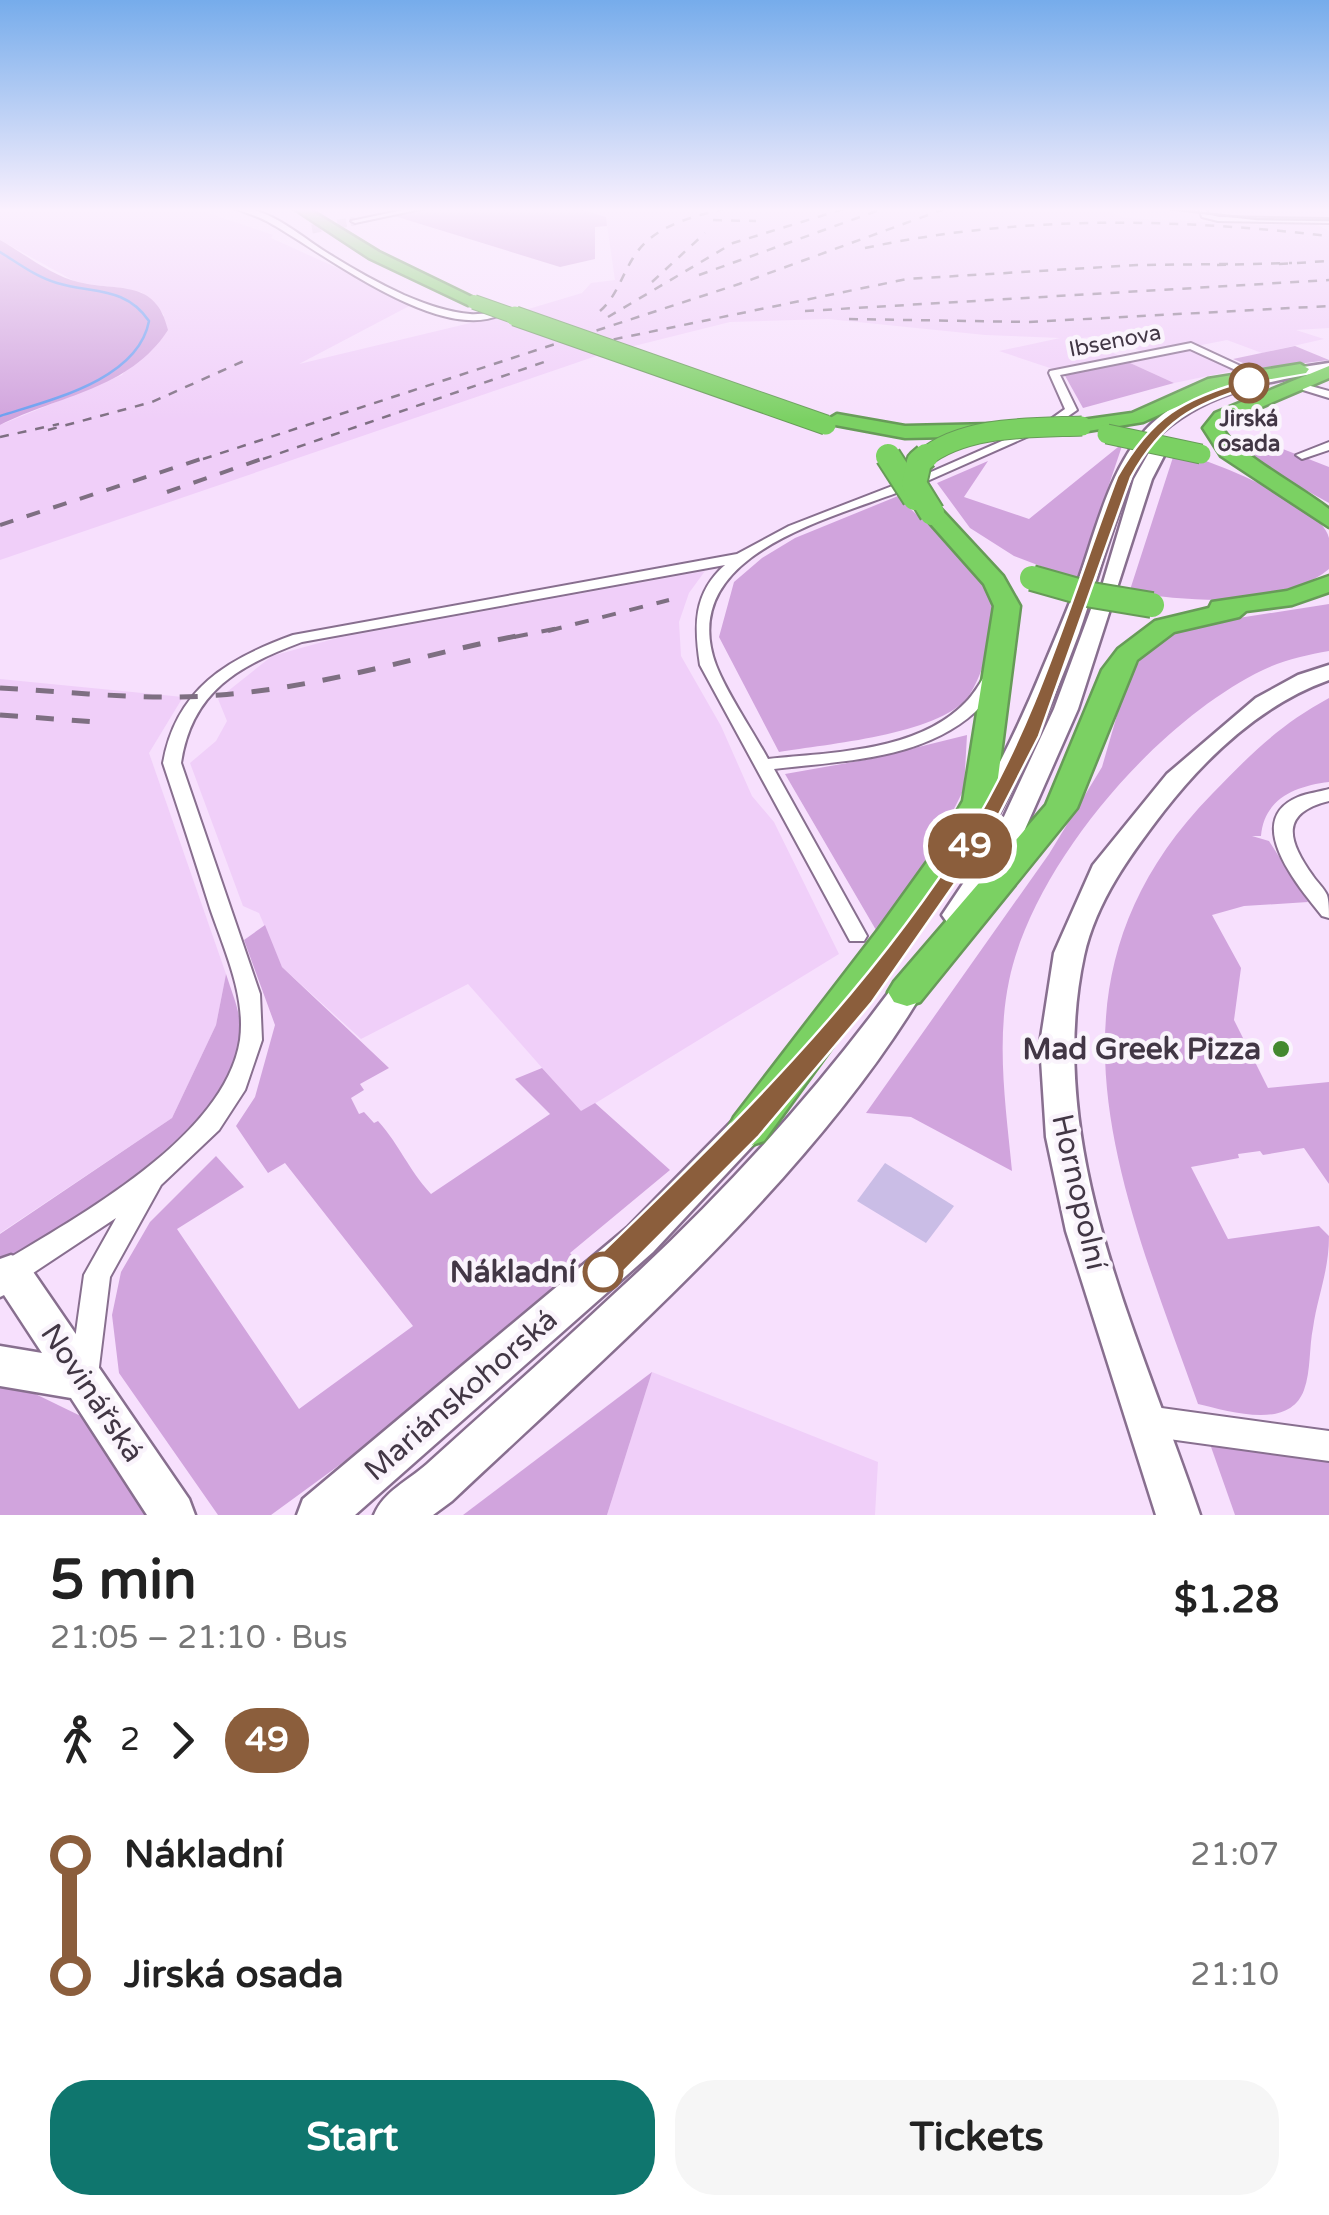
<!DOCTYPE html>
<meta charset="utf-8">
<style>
:root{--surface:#fff;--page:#f6f6f6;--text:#222;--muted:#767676;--accent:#0f766e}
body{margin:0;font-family:"Varela Round",sans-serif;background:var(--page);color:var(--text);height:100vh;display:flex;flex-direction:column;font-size:38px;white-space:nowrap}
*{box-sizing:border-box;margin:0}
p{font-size:32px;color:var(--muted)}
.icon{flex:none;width:55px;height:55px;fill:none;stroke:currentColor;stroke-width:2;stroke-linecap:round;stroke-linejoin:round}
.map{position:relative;height:1515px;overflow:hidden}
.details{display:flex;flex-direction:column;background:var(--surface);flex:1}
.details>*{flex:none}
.badge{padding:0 20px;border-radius:32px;font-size:35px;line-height:65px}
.map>.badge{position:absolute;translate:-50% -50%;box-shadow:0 0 0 5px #fff}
.legs{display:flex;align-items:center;gap:15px;height:110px;padding:0 50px;font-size:32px}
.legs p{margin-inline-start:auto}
.overview{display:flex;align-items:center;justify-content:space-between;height:170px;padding:0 50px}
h1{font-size:55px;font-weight:700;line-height:75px}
.action{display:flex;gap:20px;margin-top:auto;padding:20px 50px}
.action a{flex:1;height:115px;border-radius:40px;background:var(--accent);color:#fff;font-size:40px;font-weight:700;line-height:115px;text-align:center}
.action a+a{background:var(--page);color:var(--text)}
ul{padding:0 50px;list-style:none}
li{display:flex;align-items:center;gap:35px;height:120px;font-size:38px}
li i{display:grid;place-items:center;width:15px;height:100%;margin:0 12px;background:currentColor}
li i::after{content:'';width:25px;height:25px;margin:-12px;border:8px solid;border-radius:50%;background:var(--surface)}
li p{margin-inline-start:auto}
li:first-child i{background:linear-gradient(#0000 50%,currentColor 0)}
li:last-child i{background:linear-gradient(currentColor 50%,#0000 0)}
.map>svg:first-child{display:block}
</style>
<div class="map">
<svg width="1329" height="1515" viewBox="0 0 1329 1515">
<rect width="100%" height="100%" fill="#f7e0fd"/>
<!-- built -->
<g fill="#f0cff9">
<path d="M0 208H193L273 235 271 238 415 303 299 364 525 310 582 293 591 283 615 280 606 218 576 208H1097L1126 218 1267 225 1313 223 1329 231V328L1296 330 1324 339 1262 353 1227 340 1150 355 1106 336 1081 338 1122 357 1056 370 999 351 1060 338 985 335 828 319 730 322 602 354 0 560V425L122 375 164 315 141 292 76 282 0 240Z"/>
<path d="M1188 350 1237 370 1174 383 1128 362Z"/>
<path d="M705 571 689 593 679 622 681 656 721 726 752 796 774 822 839 954 581 1112 468 984 361 1039 282 967 259 913 243 906 190 763 216 741 227 721 218 699 272 656 337 638Z"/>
<path d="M0 679 183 697 149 753 226 974 216 1025 172 1118 0 1233Z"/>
<path d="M652 1372 878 1462 875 1515H607Z"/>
</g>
<!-- green -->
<g fill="#d1a4dd">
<path d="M428 208H576L606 217 607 226 595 227V259L560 267 391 215Z"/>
<path d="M0 240C23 253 52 276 78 282 118 292 156 278 168 330 129 390 59 395 0 425Z"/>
<path d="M1295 346 1329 360 1258 369 1233 359Z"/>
<path d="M1128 362 1174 383 1083 408 1064 374Z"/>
<path d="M1260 440 1329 467V503L1241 454 1250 443Z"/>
<path d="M1123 443 1077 580 1014 556 970 528 937 483 988 461 964 497 1029 519Z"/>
<path d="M1175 451C1209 460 1320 502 1329 538 1329 547 1329 560 1329 569 1275 612 1193 600 1129 593Z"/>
<path d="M898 496C925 526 962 548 985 581 998 599 994 620 990 640 987 657 978 683 968 697 938 735 826 744 779 752L719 637 734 582 762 558 795 538Z"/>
<path d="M1329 604V651C1307 655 1283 660 1263 670 1157 721 1033 864 1009 981 996 1043 1006 1108 1012 1171L911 1117 866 1113 1049 854 1102 767 1124 691 1146 648 1187 626Z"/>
<path d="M1329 698V782C1295 786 1264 799 1261 836H1252L1269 841 1308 902 1244 906 1212 915 1241 968 1234 1020 1268 1088 1329 1082V1184L1304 1148 1263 1155 1260 1151 1238 1154 1239 1158 1191 1167 1228 1239 1319 1226 1329 1236C1329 1271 1318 1294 1313 1328 1309 1347 1311 1371 1304 1390 1289 1431 1229 1411 1198 1404 1122 1191 1027 983 1212 794 1252 753 1278 726 1329 698Z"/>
<path d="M967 735 964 789 928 861 876 930 785 774 870 759Z"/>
<path d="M265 925 282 967 389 1068 360 1084 364 1090 351 1098 359 1114 364 1112 374 1123 378 1121C401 1147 408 1169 431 1194L550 1114 515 1079 542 1068 581 1111 595 1103 670 1170 570 1253 585 1268 371 1442 271 1515H218L119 1373 112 1315 121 1272 150 1222 216 1156 244 1187 177 1229 299 1409 413 1326 285 1163 268 1173 236 1126 255 1097 275 1025 244 940Z"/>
<path d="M226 974C234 999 245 1022 239 1048 217 1137 73 1217 0 1265V1234L172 1118 216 1025Z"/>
<path d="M652 1372 607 1515H463Z"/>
<path d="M0 1384 21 1387 93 1422 148 1515H0Z"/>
<path d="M1210 1444 1329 1462V1515H1235Z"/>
</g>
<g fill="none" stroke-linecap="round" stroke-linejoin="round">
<!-- stream -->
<path stroke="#6b9ff0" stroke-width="2.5" d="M0 252C18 263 36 277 57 283 93 294 125 286 149 321 138 380 50 400 0 416"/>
</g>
<!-- building -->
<path fill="#cabde6" d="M885 1163 954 1206 926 1243 857 1201Z"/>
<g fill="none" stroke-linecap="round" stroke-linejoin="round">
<!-- street-tunnel -->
<path stroke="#d3bed8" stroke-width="9" stroke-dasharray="9 4" stroke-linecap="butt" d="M312 229 355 221"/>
<defs>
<g id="street">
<path d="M234 208C269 206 301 237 329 254 353 269 378 283 404 295 425 304 447 312 470 314 481 315 490 311 500 315 438 343 322 252 270 223 258 216 246 213 234 208Z"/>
<path d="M413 208H426L355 223 351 221Z"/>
<path d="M1199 208H1205L1208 214 1219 217 1329 219V223L1218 221 1202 217Z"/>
<path d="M1191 343 1262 376 1253 378 1190 349 1060 375 1077 410 1054 426 1044 424 1065 409 1049 373 1050 371Z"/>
<path d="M1307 385 1329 391V398L1303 390 1302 388Z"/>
<path d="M1027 430 1033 433 1031 435 925 482 915 479Z"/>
<path d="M1329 442V450L1302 459 1296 455Z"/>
<path d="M900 483 906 487 904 490C831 519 675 554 716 665 727 694 753 731 768 759 833 752 918 752 966 702 973 695 979 685 984 677H996L998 680C991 691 984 703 975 712 922 760 841 761 774 769L867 936 864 941H850L700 665C694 626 693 593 725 565L302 642C238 666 192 691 181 763L260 994 262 1040 245 1090 219 1130 161 1185 110 1277 98 1375 94 1385 84 1389 74 1385 70 1375 84 1275 116 1218 21 1281 11 1284 1 1281V1263C77 1217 225 1137 240 1040 246 996 224 949 210 908 195 860 179 811 163 763 176 689 227 659 293 635L737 554 789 526Z"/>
<path d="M1329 789V801C1280 813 1287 840 1313 876 1317 882 1324 888 1327 895 1329 901 1329 911 1329 918L1322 916C1300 888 1241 821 1298 797 1308 793 1319 792 1329 789Z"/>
<path d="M1147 1406 1329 1431V1461L1147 1436 1137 1431 1132 1421 1137 1411Z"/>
</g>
<g id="secondary">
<path d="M1329 363V371C1266 382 1202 392 1155 439 1128 465 1094 592 1079 633 1047 719 1010 801 961 880H941L937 873C978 808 1013 741 1042 670 1053 644 1064 618 1074 592 1095 538 1109 459 1157 419 1203 380 1271 372 1329 363Z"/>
<path d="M1155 442 1169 446 1152 479 1078 709 1022 836 967 922H947L942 915 995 836 1054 709 1094 601 1099 596 1134 479Z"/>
<path d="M1329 665V680C1262 704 1207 756 1164 811 1131 854 1096 901 1084 956 1043 1146 1141 1339 1200 1515H1156L1066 1231 1046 1137 1040 1044 1054 953 1093 865 1167 774 1256 698 1298 675Z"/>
<path d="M916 967 927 970 931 978C820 1172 614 1348 452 1501L433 1515H374C384 1491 408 1481 427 1464 489 1408 551 1353 612 1296 721 1197 819 1090 905 970Z"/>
<path d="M759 1102 771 1106 776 1116 771 1126 653 1252 355 1515H297L303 1499 627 1228 747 1106Z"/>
<path d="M11 1255 25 1260 189 1499 195 1515H147L71 1398 0 1386V1346L42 1353 4 1295 0 1297V1259Z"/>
</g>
<g id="highway">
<path d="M293 208H307L379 252 482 302 468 305 369 258Z"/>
<path d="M1300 364 1309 369 1306 373 1219 388 1143 422 1082 432 1072 426 1082 420 1132 413 1208 379Z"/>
<path d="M1329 366V378L1229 421 1223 428C1230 449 1306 490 1329 509V527L1221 456 1203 428 1215 413Z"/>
<path d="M837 414 905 426 993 424 1003 430 993 436 905 438 830 424 827 420Z"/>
<path d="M932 506 940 508 1003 576 1020 606 995 801 963 859 904 948 764 1141 749 1146 734 1141 728 1129 734 1117 878 930 932 855 963 801 994 606 984 584 921 513Z"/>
<path d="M1329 576V592L1292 605 1246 611 1239 617 1174 632 1137 660 1077 808 920 1002 907 1006 894 1002 888 992 894 982 1046 805 1102 670 1118 649 1155 621 1209 608 1212 602 1287 591Z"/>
</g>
</defs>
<!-- street casing -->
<use href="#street" stroke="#886f8f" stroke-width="4"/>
<!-- secondary casing -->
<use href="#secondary" stroke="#886f8f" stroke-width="5"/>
<!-- highway casing -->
<use href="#highway" stroke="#679b58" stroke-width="5"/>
<!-- street -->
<use href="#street" fill="#fff" fill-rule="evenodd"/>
<!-- secondary -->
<use href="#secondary" fill="#fff" fill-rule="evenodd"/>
<!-- highway -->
<use href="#highway" fill="#7bd163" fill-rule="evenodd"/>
<!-- tram -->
<path stroke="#7e6f82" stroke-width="2.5" d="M1159 208 1257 219 1329 220"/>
<!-- rail-far2 -->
<g stroke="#7e6f82" stroke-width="2.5" stroke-dasharray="9 9" stroke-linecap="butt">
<path d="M713 220 756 221"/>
<path d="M865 248C1020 215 1172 218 1329 236"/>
<path d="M1279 264 1329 261"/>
<path d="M1217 265 1292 263"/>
<path d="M699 275 885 208"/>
<path d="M652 282 705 233"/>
<path d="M600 311C617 296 621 277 633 258 653 225 692 217 727 208"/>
<path d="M805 311 1329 280"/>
<path d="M608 317 733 243 847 208"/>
<path d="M849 319 1029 322 1329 306"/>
<path d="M596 343 907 279 1137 265 1229 264"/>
<path d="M48 430 152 402 246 360"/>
<path d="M0 437 59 424"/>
<path d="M203 459 739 284 947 208"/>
<path d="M263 459 547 361"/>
</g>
<!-- rail-far1 -->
<g stroke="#7e6f82" stroke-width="4" stroke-dasharray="14 14" stroke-linecap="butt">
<path d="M167 492 270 456"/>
<path d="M0 525 210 456"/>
<path d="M548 631 669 600"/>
<path d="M514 637 559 628"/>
</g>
<!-- rail -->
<g stroke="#7e6f82" stroke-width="5" stroke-dasharray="18 18" stroke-linecap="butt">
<path d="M0 688C73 692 147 701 220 695 325 687 424 654 526 634"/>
<path d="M0 715 96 722"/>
</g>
<defs>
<path id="highway-bridge-far2" d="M474 302 522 319"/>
<g id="highway-bridge-far1">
<path d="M515 316 826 425"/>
<path d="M1107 434 1201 454"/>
<path d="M923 459C964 425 1032 428 1082 426"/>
</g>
<g id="highway-bridge">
<path d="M888 456 915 498"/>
<path d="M926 456 919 462 914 484 932 513"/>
<path d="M1032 578 1092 595 1152 605"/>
</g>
</defs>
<!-- highway-bridge-far2 casing -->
<use href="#highway-bridge-far2" stroke="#679b58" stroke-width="16" stroke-linecap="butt"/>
<!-- highway-bridge-far1 casing -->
<use href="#highway-bridge-far1" stroke="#679b58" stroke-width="21" stroke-linecap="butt"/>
<!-- highway-bridge casing -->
<use href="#highway-bridge" stroke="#679b58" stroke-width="28" stroke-linecap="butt"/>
<!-- highway-bridge-far2 -->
<use href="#highway-bridge-far2" stroke="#7bd163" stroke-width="14"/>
<!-- highway-bridge-far1 -->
<use href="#highway-bridge-far1" stroke="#7bd163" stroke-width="19"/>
<!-- highway-bridge -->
<use href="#highway-bridge" stroke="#7bd163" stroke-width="24"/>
</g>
<!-- sky -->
<linearGradient id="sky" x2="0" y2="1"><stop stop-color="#76aceb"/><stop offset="0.5" stop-color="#fbf1fe"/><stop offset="1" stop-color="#fbf1fe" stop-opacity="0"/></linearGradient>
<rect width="1329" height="420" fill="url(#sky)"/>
<!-- line-1 -->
<path fill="#8b5e3c" stroke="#fff" stroke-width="2.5" d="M1249 380 1253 386C1193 404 1162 421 1131 477L1039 736 988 836 872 1002 758 1137 614 1281 603 1285 592 1281 588 1272 592 1262C729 1130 866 996 968 834 1036 725 1072 596 1117 477 1151 417 1183 398 1249 380Z"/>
<!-- markers -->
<g fill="#fff" stroke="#8b5e3c" stroke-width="5">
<circle cx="1249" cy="383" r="18"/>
<circle cx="603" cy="1272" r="18"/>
</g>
<circle fill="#43892e" stroke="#faf4fc" stroke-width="4" cx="1281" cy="1049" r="10"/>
<g text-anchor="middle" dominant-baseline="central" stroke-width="9" stroke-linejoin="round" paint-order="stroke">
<!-- far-street labels -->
<g font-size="22" fill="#423745" stroke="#faf4fc">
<text transform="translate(1115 341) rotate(-11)">Ibsenova</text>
</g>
<!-- far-stop labels -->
<g font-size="22" font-weight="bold" fill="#423745" stroke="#faf4fc">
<text x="1249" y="419">Jirská<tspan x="1249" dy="25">osada</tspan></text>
</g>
<!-- near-poi labels -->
<g font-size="30" font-weight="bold" fill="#423745" stroke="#faf4fc" text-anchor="end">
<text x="1261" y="1049">Mad Greek Pizza</text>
</g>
<!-- near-street labels -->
<g font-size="30" fill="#423745" stroke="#faf4fc">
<text transform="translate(1079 1192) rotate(77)">Hornopolní</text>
<text transform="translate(92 1393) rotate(56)">Novinářská</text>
<text transform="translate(461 1395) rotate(-41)">Mariánskohorská</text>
</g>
<!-- near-stop labels -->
<g font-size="30" font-weight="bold" fill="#423745" stroke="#faf4fc" text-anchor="end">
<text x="576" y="1272">Nákladní</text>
</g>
</g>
</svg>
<b class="badge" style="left:970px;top:846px;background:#8b5e3c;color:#fff">49</b>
</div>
<section class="details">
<div class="overview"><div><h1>5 min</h1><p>21:05 – 21:10 · Bus</p></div><b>$1.28</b></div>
<div class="legs"><svg class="icon" aria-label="walk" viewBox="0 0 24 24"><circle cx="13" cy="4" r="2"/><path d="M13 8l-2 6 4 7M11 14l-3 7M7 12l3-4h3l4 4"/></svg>2<svg class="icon" aria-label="forward" viewBox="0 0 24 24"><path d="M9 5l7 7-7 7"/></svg><b class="badge" style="background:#8b5e3c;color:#fff">49</b></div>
<ul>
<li><i style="color:#8b5e3c"></i><b>Nákladní</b><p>21:07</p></li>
<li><i style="color:#8b5e3c"></i><b>Jirská osada</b><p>21:10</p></li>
</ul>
<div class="action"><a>Start</a><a>Tickets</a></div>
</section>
